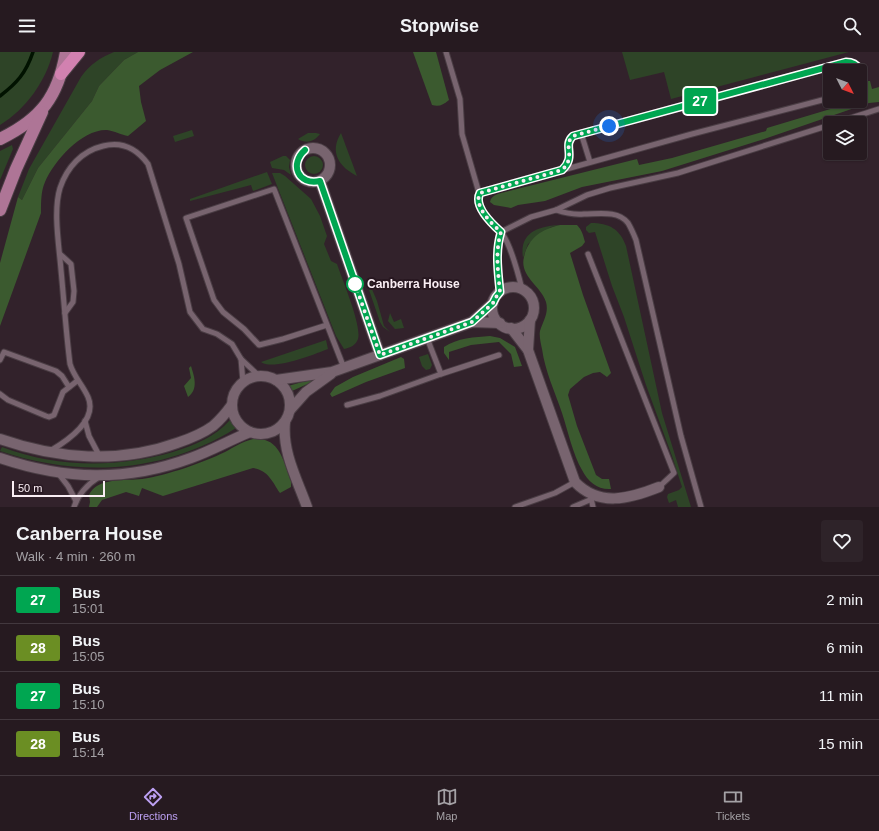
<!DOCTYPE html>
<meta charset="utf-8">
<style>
:root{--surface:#261a20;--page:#2e2329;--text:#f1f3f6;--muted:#a4a1a5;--line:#42383e;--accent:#bca0f2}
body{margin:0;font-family:Arial,sans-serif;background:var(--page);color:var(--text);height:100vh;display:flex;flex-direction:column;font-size:15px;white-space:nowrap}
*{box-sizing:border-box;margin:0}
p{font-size:13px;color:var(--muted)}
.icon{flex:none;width:22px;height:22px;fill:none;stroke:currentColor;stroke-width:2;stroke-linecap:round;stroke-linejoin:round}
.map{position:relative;height:455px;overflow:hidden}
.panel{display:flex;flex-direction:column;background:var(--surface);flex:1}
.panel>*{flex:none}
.badge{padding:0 8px;border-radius:3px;font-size:14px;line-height:26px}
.needle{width:26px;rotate:132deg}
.tools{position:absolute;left:823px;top:12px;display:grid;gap:8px}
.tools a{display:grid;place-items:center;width:44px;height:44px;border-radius:4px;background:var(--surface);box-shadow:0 1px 3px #0004,0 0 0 1px var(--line);font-size:20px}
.scale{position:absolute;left:12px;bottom:10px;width:93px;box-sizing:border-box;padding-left:4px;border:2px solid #faeef4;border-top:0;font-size:11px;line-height:14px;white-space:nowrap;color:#faeef4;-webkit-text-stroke:3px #281821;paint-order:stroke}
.you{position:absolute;width:20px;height:20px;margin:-10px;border:3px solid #fff;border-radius:50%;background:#1a73e8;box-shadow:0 0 0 6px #1a73e833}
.map>.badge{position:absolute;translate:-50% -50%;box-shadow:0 0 0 2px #fff}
.round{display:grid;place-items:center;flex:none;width:42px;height:42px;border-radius:4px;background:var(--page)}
.overview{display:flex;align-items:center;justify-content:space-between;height:68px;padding:0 16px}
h1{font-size:19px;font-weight:700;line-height:30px}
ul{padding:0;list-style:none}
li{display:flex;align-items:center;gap:12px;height:48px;padding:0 16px;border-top:1px solid var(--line)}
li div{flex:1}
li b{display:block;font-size:15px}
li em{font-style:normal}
li .badge{min-width:44px;font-weight:700;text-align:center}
header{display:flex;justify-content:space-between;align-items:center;height:52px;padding:0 16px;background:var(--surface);font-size:18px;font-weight:700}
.tabs{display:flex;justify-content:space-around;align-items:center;height:56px;border-top:1px solid var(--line);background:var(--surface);font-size:11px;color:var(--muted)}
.tabs a{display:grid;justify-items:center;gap:2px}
.tabs .current{color:var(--accent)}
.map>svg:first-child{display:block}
</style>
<header><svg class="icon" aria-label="menu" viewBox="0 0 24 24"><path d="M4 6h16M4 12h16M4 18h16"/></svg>Stopwise<svg class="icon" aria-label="search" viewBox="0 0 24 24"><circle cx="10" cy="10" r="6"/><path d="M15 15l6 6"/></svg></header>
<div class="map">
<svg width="879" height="455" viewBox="0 0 879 455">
<rect width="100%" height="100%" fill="#32222b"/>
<!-- green -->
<g fill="#2e4427">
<path d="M0 0H53C46 29 26 57 0 73Z"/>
<path d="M114 0H138L124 8 99 34 92 49 38 116 22 148 18 145 29 117 81 25C90 12 100 6 114 0Z"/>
<path d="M622 0H849L671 47 664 20 630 28Z"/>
<path d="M192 78 194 84 175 90 173 84Z"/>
<path d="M308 81H316L320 82C314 90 306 92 298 87Z"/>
<path d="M341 81 357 124C339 115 329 100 341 81Z"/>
<path d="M12 93 13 97 0 128V99Z"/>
<path d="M283 104H286L290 108 289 115 291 123 284 118 272 116 270 110Z"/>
<circle cx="314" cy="113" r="9"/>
<path d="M267 120 272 132 253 139 251 133 190 149V147Z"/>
<path d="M272 121H280L285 124 311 147 320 164 327 184 324 192 331 209 337 212C342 227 362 274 358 287 356 293 350 296 344 297L336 284Z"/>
<path d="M591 171C609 171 620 177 626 194L662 361 691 455H678L676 448 669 451 667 445 668 442 679 438 682 435 672 404 646 333 624 265 612 234 595 180 589 181 586 178V175Z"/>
<path d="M560 173 551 175 528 192 523 206C519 180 539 174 560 173Z"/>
<path d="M372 231 371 235 377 249 384 274 390 280 383 275 380 270 367 232Z"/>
<path d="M390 261 394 270 401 267 404 276 395 277 388 269Z"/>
<path d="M326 288 328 297C315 302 273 319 261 310Z"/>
<path d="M428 302 432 313 430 317 426 318 422 314 419 305Z"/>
<path d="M230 368 236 376C165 421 79 426 0 399L2 395C57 416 117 416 173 400 195 393 215 385 230 368Z"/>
</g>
<!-- forest -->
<g fill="#3b5a2f">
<path d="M138 0H193L160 18 139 34 141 50 146 69 128 84C122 83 114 79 107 78 82 77 54 109 45 130 41 139 41 150 41 161L0 274V211L18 145 22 148 38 116 92 49 99 34 124 8Z"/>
<path d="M413 0H436L449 48C443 53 439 55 432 53Z"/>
<path d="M868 29H870L872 37 879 35V50L869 51 761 88 662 119 582 135 545 149 518 153 511 156 494 153 490 150C491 142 502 141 509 139L637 107 639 113 672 106 766 79 767 76 837 55V52L846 49H860V44L866 39Z"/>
<path d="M560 173H577C582 178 583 183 585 190L582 194 570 201 583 243 611 321 607 325 600 320 593 321 584 325 570 337 568 343 577 374 596 423 602 427H609L611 437C598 438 588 430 582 418 573 403 568 379 562 361 555 340 545 319 542 297 541 292 539 284 540 279 543 269 549 261 546 250 541 234 519 224 524 205 528 186 542 177 560 173Z"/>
<path d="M490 284 500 286 515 295 522 314 514 315 511 302 499 290 471 293 449 300V308L444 301V295C457 286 475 285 490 284Z"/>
<path d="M401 305 404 307 405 316 366 330 332 345 330 342 335 335 353 325Z"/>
<path d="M191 314C194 324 199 337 188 345L184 334 191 326 189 316Z"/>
<path d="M313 327 314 329 292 339 288 334Z"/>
<path d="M253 387C257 387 261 387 265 388 282 393 285 415 291 429V435L280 441C272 429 268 418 253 416L163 444 142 436 139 444 126 440 102 448 97 455H89L90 450 89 443C97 425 125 429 142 427 168 423 202 411 225 400 234 395 242 390 253 387Z"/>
</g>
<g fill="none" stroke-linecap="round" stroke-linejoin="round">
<!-- stream -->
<path stroke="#011200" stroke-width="3.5" d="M0 44C17 31 26 21 33 0"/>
<defs>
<g id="lane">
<path d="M446 0 460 47 462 82 479 141C472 155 492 170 500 179 503 182 505 186 507 190 514 205 518 221 522 237"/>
<path d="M830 46 692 82 563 118C567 113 571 107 570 100 569 87 564 86 581 81L846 9C858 10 866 22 860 33"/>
<path d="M835 71 879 57"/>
<path d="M581 81 590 110"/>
<path d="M479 141 563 118"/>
<path d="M556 158C565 161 574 163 584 162 598 162 618 158 628 171 631 176 634 183 636 188L681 384 701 455"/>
<path d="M60 202 71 212 74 239 73 250 65 261"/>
<path d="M588 202 674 421 659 435"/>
<path d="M500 239C498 219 495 200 501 180L531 165 556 158 587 143 610 136 678 121 830 73"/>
<path d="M327 273 283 287 259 293 244 277 223 260 214 248 186 166 274 137 344 316"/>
<path d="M241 307 243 330"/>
<path d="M0 308 4 300 56 319 62 324 69 335"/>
<path d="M441 322 499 303"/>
<path d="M0 342 8 348 46 364 49 365 54 363 63 340 77 329"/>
<path d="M347 353 380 344 441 322 427 286"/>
<path d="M85 369 89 384 100 405"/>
<path d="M50 399C67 389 98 368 88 345 82 332 74 325 70 312 66 280 64 249 61 218 59 193 53 159 60 136 67 115 82 99 103 94 122 89 137 97 148 112L179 212 190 260 203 277 217 282 232 292 241 307 259 324"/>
<path d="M58 421 68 434 76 449"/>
<path d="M591 446 593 455"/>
<path d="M74 455C78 443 88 432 99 425"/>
<path d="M515 455 555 441 575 430"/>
<path d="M573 455 592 447"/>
</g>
<g id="street">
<circle cx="313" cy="113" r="17"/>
<path d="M320 129 380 303"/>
<circle cx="513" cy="256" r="21"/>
<path d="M472 270 493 251"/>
<path d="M511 276 528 298 575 430C599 455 629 447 659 435"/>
<path d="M528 298 530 268"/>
<circle cx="261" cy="353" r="29"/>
<path d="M276 328 332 320 472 270 500 271"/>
<path d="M290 358 306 340 331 322"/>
<path d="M285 370C282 400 297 427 307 455"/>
<path d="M0 387C57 407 119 412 177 391 189 387 202 382 213 374 220 368 226 361 231 354"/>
<path d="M0 406C65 428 126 430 191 406 211 399 230 388 250 380"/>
</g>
<g id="primary">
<path d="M0 87C41 67 58 45 66 0"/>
<path d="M0 158 16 117 42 60"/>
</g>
<path id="highway" d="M61 22 79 0"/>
</defs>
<!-- lane casing -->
<use href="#lane" stroke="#4a3d44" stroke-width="7"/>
<!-- street casing -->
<use href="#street" stroke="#4a3d44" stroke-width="12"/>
<!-- primary casing -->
<use href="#primary" stroke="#4a3d44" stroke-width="14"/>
<!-- highway casing -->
<use href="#highway" stroke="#4a3d44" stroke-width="14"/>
<!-- lane -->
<use href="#lane" stroke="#78646f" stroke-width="5"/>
<!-- street -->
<use href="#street" stroke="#78646f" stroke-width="10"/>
<!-- primary -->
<use href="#primary" stroke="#ae7596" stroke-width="12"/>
<!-- highway -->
<use href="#highway" stroke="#d281b0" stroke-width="12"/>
</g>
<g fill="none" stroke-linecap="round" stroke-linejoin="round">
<defs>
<path id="line" d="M305 98C289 112 298 134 320 129L380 303 472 270 493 251 496 245 500 240C498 219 495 200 501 180 492 172 473 154 480 141L562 118C577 104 562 94 573 84L846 10C858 10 866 22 860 33"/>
</defs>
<!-- line casing -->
<use href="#line" stroke="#fff" stroke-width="9"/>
<!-- line -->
<use href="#line" stroke="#00a651" stroke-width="6"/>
<!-- walk -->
<path stroke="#faeef4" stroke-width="4" stroke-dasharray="0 7.2" d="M355 232 380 303 472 270 493 251 496 245 500 240C498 219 495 200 501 180 492 172 473 154 480 141L562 118C577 104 562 94 573 84L609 74"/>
</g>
<!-- markers -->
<circle fill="#fff" stroke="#00a651" stroke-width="2" cx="355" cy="232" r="8"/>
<g text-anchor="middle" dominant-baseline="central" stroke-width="4" stroke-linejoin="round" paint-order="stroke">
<!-- stop labels -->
<g font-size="12" font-weight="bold" fill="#faeef4" stroke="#281821" text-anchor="start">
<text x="367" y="232">Canberra House</text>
</g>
</g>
</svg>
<div class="tools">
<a><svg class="needle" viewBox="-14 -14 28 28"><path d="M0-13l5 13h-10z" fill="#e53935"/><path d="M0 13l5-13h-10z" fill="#a4a1a5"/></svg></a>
<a><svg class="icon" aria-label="layers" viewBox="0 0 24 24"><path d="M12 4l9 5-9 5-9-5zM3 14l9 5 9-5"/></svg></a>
</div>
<div class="scale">50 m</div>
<div class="you" style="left:609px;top:74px"></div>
<b class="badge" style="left:700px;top:49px;background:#00a651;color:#fff">27</b>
</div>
<section class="panel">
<div class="overview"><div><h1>Canberra House</h1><p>Walk · 4 min · 260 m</p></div><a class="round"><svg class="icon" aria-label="heart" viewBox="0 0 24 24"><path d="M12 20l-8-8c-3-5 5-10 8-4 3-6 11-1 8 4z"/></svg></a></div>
<ul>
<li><span class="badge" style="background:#00a651;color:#fff">27</span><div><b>Bus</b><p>15:01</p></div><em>2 min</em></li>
<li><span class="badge" style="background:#6b8e23;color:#fff">28</span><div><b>Bus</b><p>15:05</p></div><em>6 min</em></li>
<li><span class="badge" style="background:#00a651;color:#fff">27</span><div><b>Bus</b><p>15:10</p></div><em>11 min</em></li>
<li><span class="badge" style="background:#6b8e23;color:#fff">28</span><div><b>Bus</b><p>15:14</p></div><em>15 min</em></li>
</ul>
</section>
<nav class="tabs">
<a class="current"><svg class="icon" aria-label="directions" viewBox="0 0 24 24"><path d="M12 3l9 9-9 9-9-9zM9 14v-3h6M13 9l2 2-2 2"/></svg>Directions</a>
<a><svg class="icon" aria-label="map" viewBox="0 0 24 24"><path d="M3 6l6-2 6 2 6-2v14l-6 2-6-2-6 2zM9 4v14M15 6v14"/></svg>Map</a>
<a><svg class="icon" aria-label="tickets" viewBox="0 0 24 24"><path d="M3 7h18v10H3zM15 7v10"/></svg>Tickets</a>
</nav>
